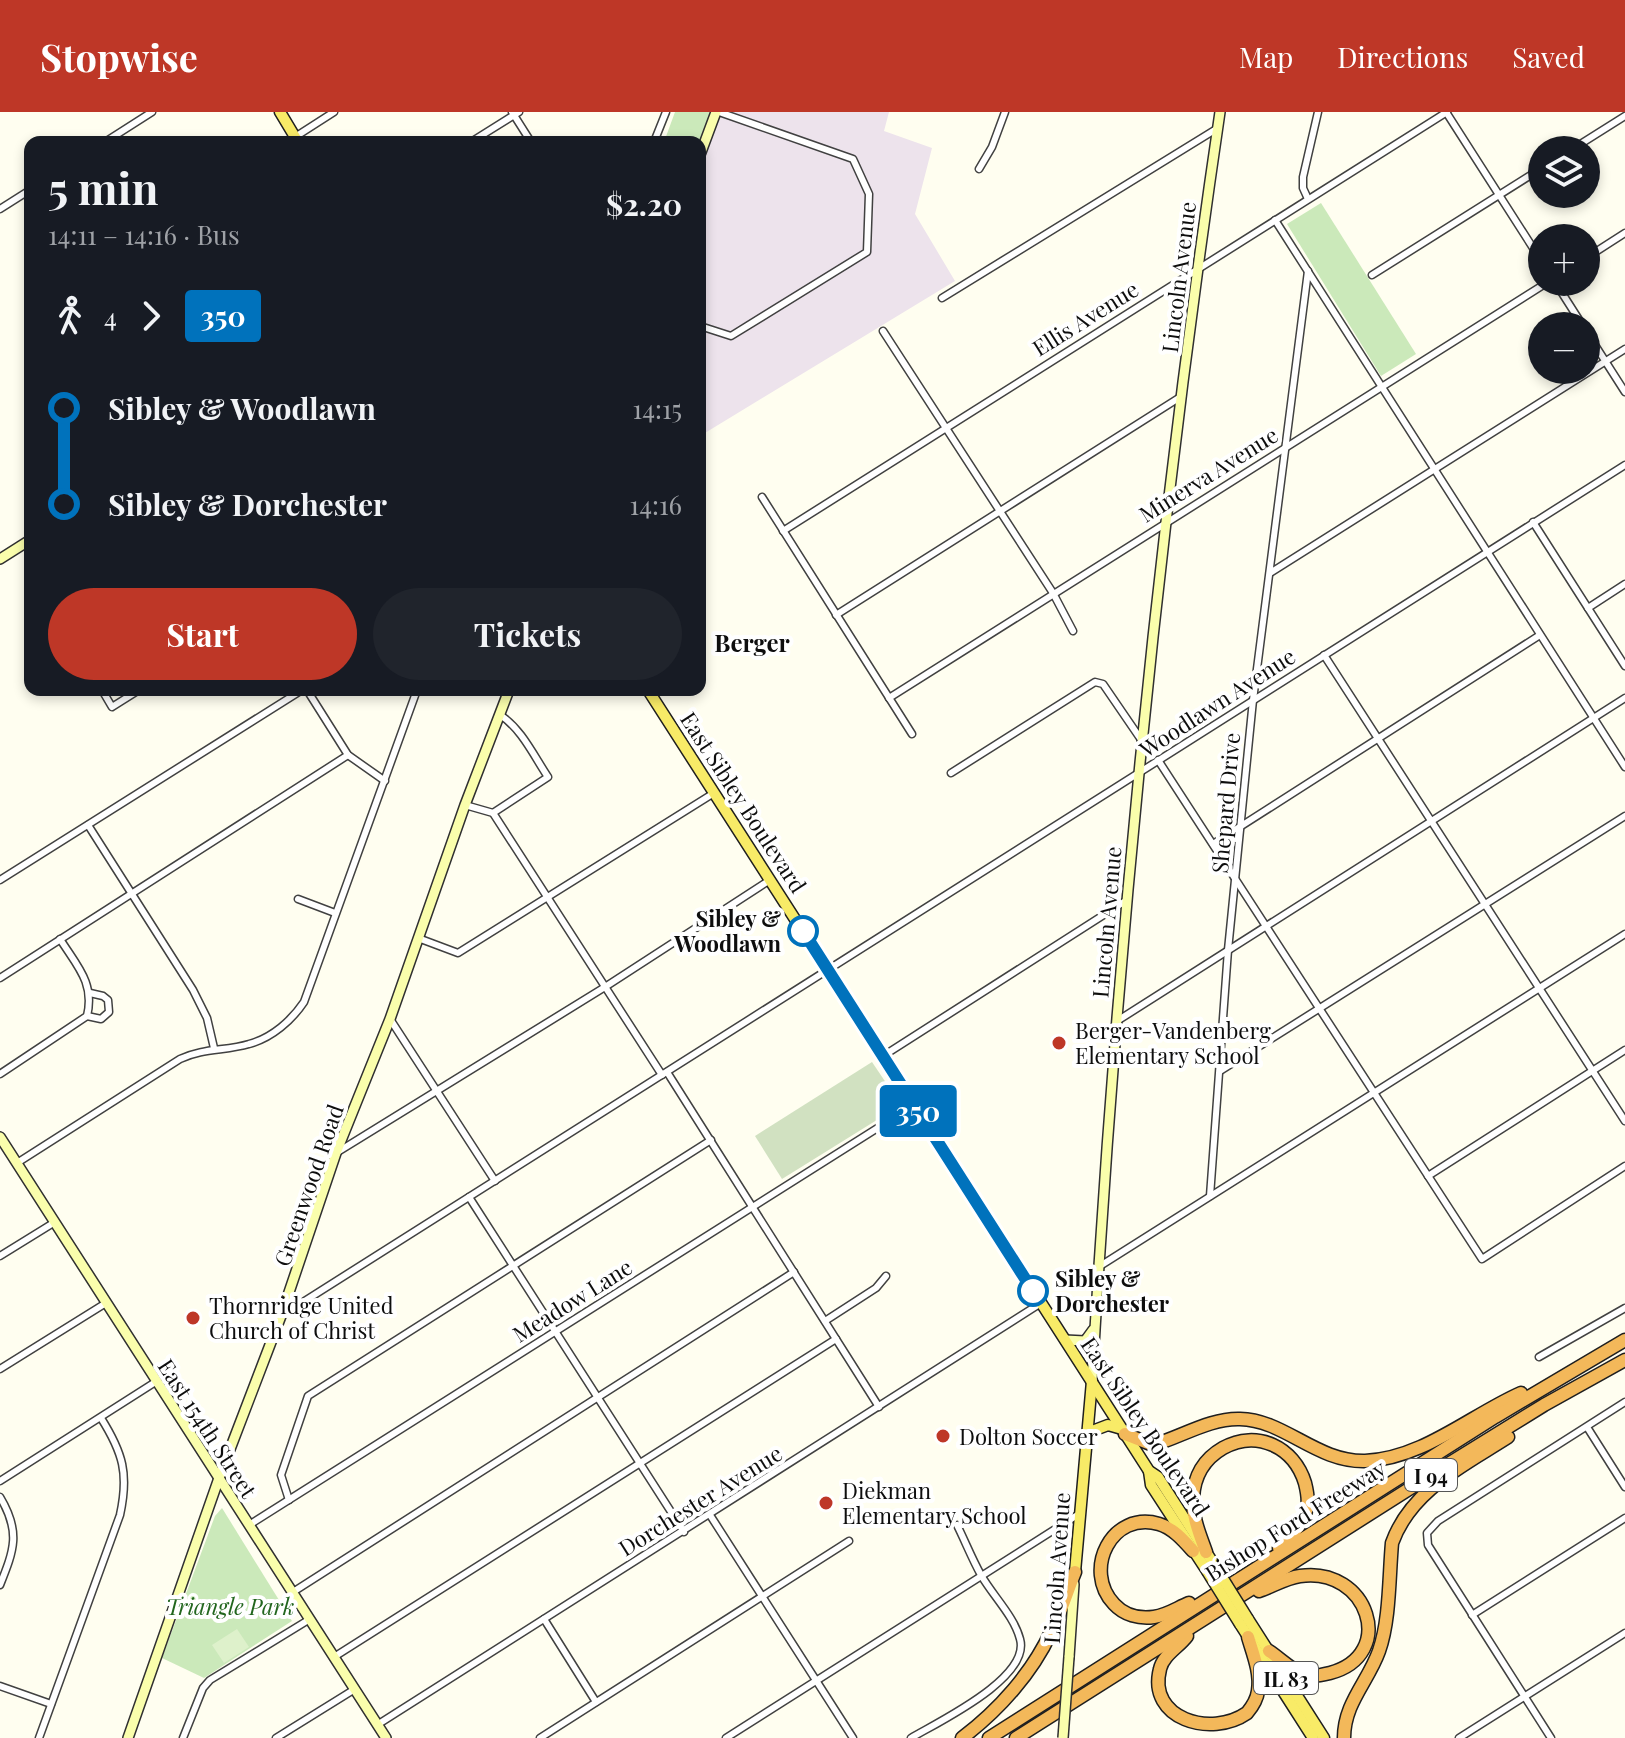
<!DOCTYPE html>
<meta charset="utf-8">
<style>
:root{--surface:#171b24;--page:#20242c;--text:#f1f3f6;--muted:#9ea1a6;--accent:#be3727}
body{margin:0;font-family:"Playfair Display",serif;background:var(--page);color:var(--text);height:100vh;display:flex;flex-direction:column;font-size:30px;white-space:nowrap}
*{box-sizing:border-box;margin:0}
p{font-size:26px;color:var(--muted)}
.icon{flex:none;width:44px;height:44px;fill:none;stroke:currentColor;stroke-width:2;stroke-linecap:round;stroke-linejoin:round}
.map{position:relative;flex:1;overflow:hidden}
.details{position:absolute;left:24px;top:24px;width:682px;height:560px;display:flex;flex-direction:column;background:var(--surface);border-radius:16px;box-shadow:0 4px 12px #0003}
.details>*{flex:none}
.badge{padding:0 16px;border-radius:6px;font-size:28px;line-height:52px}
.tools{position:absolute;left:1528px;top:24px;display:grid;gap:16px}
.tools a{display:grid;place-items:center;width:72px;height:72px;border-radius:50%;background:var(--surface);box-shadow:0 4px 12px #0003;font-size:40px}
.map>.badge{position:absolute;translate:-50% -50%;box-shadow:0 0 0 4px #fff}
.legs{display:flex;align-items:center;gap:12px;height:88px;padding:0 24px;font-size:26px}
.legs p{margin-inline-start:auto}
.head{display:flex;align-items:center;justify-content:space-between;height:136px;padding:0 24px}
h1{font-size:44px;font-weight:700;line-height:60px}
.primary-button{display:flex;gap:16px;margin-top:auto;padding:16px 24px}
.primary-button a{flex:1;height:92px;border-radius:48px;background:var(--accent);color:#fff;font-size:32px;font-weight:700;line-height:92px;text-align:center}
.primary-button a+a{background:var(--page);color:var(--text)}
ul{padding:0 24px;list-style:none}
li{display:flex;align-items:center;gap:28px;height:96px;font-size:30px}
li i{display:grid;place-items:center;width:12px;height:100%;margin:0 10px;background:currentColor}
li i::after{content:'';width:20px;height:20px;margin:-10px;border:6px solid;border-radius:50%;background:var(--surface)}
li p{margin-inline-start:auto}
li:first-child i{background:linear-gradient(#0000 50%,currentColor 0)}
li:last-child i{background:linear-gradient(currentColor 50%,#0000 0)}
header{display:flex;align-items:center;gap:48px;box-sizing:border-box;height:112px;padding:0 40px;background:var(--accent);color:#fff}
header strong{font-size:38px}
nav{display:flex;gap:44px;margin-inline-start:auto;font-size:28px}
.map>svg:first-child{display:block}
</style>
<header>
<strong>Stopwise</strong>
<nav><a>Map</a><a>Directions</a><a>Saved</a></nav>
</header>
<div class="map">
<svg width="1625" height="1626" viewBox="0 0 1625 1626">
<rect width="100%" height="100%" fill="#fffef0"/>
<!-- industrial -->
<path fill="#ede3ec" d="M716 0H889L884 19 932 36 915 102 955 169 700 324V44Z"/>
<!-- green -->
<g fill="#cbe9ba">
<path d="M675 0H715L700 43V30H664Z"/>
<path d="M1321 91 1416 242 1381 264 1287 112Z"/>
<path d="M222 1396 292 1509 204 1566 162 1546 215 1404Z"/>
</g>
<!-- cemetery -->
<path fill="#d1e1c1" d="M872 950 901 993 782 1067 755 1024Z"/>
<!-- pitch -->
<path fill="#def1cb" d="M237 1517 249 1535 224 1551 212 1533Z"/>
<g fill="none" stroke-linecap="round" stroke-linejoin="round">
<defs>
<g id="street">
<path d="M512 0 531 30"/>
<path d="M1446 0 1542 150"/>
<path d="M295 25 334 0"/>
<path d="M105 30 152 0"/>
<path d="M471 30 519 0"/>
<path d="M654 30 666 0"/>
<path d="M1571 38 1625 4"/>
<path d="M979 57 992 35 1005 0"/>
<path d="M1308 87 1303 76V65L1318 0"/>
<path d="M0 97 30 78"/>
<path d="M1275 108 1625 655"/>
<path d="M1586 146 1625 121"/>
<path d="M1372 163 1542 56"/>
<path d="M1555 170 1583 214"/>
<path d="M942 186 1218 16"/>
<path d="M700 214 731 224 867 140 869 82 853 47 719 0"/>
<path d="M883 219 1053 481 1073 519"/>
<path d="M1586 219 1625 280"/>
<path d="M762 385 912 622"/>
<path d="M1533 410 1625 554"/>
<path d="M783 419 1447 0"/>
<path d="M1270 461 1625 237"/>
<path d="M1588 496 1625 472"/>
<path d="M836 503 1182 284"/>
<path d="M1324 543 1625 1009"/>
<path d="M102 578 112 595 139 578"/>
<path d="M307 578 348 643 385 669"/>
<path d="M889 586 1548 170"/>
<path d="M1158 648 1482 1147 1625 1054"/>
<path d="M951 661 1095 570 1103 572 1142 629"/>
<path d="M465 693 493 701 662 963"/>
<path d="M493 701 548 665C534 644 521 616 500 603"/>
<path d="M88 713 193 878 207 906 214 936"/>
<path d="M1213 732 1540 523"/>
<path d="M0 768 302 578"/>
<path d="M298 787 335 801"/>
<path d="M418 826 458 841 714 681"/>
<path d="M0 866 348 643"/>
<path d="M87 904 101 907 109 900 108 888 103 884 90 881"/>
<path d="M390 907 495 1069"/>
<path d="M1117 909 1625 586"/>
<path d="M883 944 1127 788"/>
<path d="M1220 959 1625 704"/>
<path d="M667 960 879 1295"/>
<path d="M0 962 87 904C95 871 77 854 60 827"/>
<path d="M336 1041 605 875 770 768"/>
<path d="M17 1051 180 947C203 936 226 939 249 932 272 926 292 908 304 890L417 578"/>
<path d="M1428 1064 1625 938"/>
<path d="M1210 1084 1228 838 1253 588 1308 159"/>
<path d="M469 1085 684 1420"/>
<path d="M0 1144 55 1110"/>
<path d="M1100 1154 1625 822"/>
<path d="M281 1204 1625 353"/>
<path d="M825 1209 876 1176 886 1164"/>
<path d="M1539 1245 1625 1196"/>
<path d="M0 1257 106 1191"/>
<path d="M1587 1315 1625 1375"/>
<path d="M0 1369 157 1269"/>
<path d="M0 1385C21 1420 14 1438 0 1473"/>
<path d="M289 1388 281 1363 308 1284 711 1028"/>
<path d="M710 1403 853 1626"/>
<path d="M249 1413 914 993"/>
<path d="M293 1480 794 1160"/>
<path d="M1472 1503 1625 1406"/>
<path d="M544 1507 596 1590"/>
<path d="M334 1545 836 1227"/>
<path d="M0 1574 51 1592"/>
<path d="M377 1613 1041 1191"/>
<path d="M39 1626 120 1403C129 1362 123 1341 101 1306"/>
<path d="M183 1626 203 1576 210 1568 310 1507"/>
<path d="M276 1626 355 1577"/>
<path d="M540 1626 849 1429"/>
<path d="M726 1626 1079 1402"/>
<path d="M911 1626C938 1610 1031 1566 1020 1527 1014 1504 993 1484 981 1463 972 1447 965 1429 957 1413"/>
<path d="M1459 1626 1625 1521"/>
<path d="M1551 1626 1428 1433 1427 1421 1438 1409 1625 1290"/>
</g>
<g id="secondary">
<path d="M700 43 716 0"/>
<path d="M0 447 30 428"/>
<path d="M0 1025 386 1626"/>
<path d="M1065 1228 1085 1229 1093 1218"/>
<path d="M1092 1269C1116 845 1158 421 1220 0"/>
<path d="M1069 1545 1074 1472"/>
<path d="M128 1626 219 1366 281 1204 336 1041 390 907 465 693 509 578"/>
</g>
<g id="primary">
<path d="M280 0 298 30"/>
<path d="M648 578 1149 1359 1158 1365 1215 1454"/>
<path d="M1087 1321 1108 1313 1122 1317"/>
<path d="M1149 1359 1151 1373 1207 1459"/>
<path d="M1075 1460 1092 1269"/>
<path d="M1248 1507 1324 1626"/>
<path d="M1240 1512 1313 1626"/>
</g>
<g id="highway">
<path d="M1125 1322 1153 1333C1181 1325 1210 1306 1240 1307 1285 1308 1316 1350 1365 1349 1422 1347 1471 1303 1521 1281"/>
<path d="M1206 1440C1200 1423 1192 1405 1193 1386 1194 1364 1204 1347 1223 1336 1257 1317 1294 1335 1305 1371 1307 1379 1309 1388 1307 1396 1303 1412 1291 1425 1279 1436"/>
<path d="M1259 1479C1272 1475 1285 1466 1300 1464 1368 1454 1398 1543 1330 1561 1322 1563 1313 1565 1305 1563 1292 1559 1280 1546 1269 1539"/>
<path d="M1189 1491C1177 1496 1167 1503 1154 1505 1139 1507 1124 1503 1114 1492 1082 1458 1112 1398 1159 1412 1173 1416 1184 1429 1193 1439"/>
<path d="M1187 1524C1179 1535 1163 1543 1160 1557 1147 1607 1211 1626 1247 1601 1252 1595 1257 1587 1258 1579 1261 1561 1253 1542 1248 1525"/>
<path d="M962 1626C999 1598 1032 1561 1051 1520 1061 1501 1067 1480 1075 1460"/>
<path d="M989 1626 1495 1305 1625 1228"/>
<path d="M1016 1626 1450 1351 1544 1293 1625 1248"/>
<path d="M1344 1626C1344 1591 1368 1570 1379 1539 1390 1508 1389 1464 1392 1431 1411 1378 1463 1354 1508 1325"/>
</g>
</defs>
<!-- street casing -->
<use href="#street" stroke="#414141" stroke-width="9"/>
<!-- secondary casing -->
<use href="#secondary" stroke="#303030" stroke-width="12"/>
<!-- primary casing -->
<use href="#primary" stroke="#1f1f1f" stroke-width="13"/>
<!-- highway casing -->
<use href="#highway" stroke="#1f1f1f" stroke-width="15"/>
<!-- street -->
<use href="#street" stroke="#fff" stroke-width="6"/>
<!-- secondary -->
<use href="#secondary" stroke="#fafeac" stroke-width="9"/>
<!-- primary -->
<use href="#primary" stroke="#f8eb67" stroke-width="10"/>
<!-- highway -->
<use href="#highway" stroke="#f3b85a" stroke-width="12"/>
<defs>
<path id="secondary-bridge" d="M1063 1626 1069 1545"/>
<g id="primary-bridge">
<path d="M1215 1454 1248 1507"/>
<path d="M1207 1459 1240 1512"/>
</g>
</defs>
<!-- secondary-bridge casing -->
<use href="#secondary-bridge" stroke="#303030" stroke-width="12" stroke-linecap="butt"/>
<!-- primary-bridge casing -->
<use href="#primary-bridge" stroke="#1f1f1f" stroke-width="13" stroke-linecap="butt"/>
<!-- secondary-bridge -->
<use href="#secondary-bridge" stroke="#fafeac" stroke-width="9"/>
<!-- primary-bridge -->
<use href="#primary-bridge" stroke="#f8eb67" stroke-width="10"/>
</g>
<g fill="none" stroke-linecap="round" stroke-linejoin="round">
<defs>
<path id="line-1" d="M803 819 1033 1179"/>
</defs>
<!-- line-1 casing -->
<use href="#line-1" stroke="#fff" stroke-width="18"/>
<!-- line-1 -->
<use href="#line-1" stroke="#0072bc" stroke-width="12"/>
</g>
<!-- markers -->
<g fill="#fff" stroke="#0072bc" stroke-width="4">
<circle cx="803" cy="819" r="14"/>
<circle cx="1033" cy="1179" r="14"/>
</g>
<g fill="#be3727" stroke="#fff" stroke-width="3">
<circle cx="1059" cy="931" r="8"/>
<circle cx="193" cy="1206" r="8"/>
<circle cx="943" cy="1324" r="8"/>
<circle cx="826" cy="1391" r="8"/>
</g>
<g text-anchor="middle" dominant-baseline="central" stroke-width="8" stroke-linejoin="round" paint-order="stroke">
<!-- shield labels -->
<g fill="#fff" stroke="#565656" stroke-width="2">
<rect x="1405" y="1347" width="52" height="32" rx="6"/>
<rect x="1254" y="1550" width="64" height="32" rx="6"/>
</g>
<g font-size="20" font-weight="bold" fill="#0e0e0e">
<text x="1431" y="1363">I 94</text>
<text x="1286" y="1566">IL 83</text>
</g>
<!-- street labels -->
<g font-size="22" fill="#0e0e0e" stroke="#fff">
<text transform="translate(1178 165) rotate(-83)">Lincoln Avenue</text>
<text transform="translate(1085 206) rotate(-32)">Ellis Avenue</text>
<text transform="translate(1208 362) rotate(-32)">Minerva Avenue</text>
<text transform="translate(1217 590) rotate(-33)">Woodlawn Avenue</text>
<text transform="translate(744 690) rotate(57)">East Sibley Boulevard</text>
<text transform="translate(1225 691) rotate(-85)">Shepard Drive</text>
<text transform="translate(1106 810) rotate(-85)">Lincoln Avenue</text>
<text transform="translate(308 1073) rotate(-71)">Greenwood Road</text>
<text transform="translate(572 1188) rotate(-32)">Meadow Lane</text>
<text transform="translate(1146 1314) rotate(56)">East Sibley Boulevard</text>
<text transform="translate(208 1316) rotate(57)">East 154th Street</text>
<text transform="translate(700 1388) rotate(-32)">Dorchester Avenue</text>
<text transform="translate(1295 1408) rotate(-32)">Bishop Ford Freeway</text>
<text transform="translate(1056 1456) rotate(-86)">Lincoln Avenue</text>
</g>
<!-- stop labels -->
<g font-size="22" font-weight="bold" fill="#0e0e0e" stroke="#fff" text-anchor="end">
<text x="781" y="806">Sibley &amp;<tspan x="781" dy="25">Woodlawn</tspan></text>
<text x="1055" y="1166" text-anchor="start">Sibley &amp;<tspan x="1055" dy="25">Dorchester</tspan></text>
</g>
<!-- poi labels -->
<g font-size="22" fill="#0e0e0e" stroke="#fff" text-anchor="start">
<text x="1075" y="918">Berger-Vandenberg<tspan x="1075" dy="25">Elementary School</tspan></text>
<text x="209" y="1193">Thornridge United<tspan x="209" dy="25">Church of Christ</tspan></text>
<text x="959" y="1324">Dolton Soccer</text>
<text x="842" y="1378">Diekman<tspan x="842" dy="25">Elementary School</tspan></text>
</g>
<!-- park labels -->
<g font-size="22" font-style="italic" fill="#22661e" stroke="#fff">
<text x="230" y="1494">Triangle Park</text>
</g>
<!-- neighbourhood labels -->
<g font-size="24" font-weight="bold" fill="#0e0e0e" stroke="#fff">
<text x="752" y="530">Berger</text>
</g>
</g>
</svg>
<div class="tools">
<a><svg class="icon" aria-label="layers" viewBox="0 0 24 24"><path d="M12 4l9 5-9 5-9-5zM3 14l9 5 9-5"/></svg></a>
<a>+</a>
<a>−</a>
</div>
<b class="badge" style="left:918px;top:999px;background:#0072bc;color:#fff">350</b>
<section class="details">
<div class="head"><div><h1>5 min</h1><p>14:11 – 14:16 · Bus</p></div><b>$2.20</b></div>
<div class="legs"><svg class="icon" aria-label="walk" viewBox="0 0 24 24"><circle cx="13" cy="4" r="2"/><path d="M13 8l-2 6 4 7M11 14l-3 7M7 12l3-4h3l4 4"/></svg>4<svg class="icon" aria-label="forward" viewBox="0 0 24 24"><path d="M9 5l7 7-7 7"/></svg><b class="badge" style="background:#0072bc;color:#fff">350</b></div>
<ul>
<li><i style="color:#0072bc"></i><b>Sibley &amp; Woodlawn</b><p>14:15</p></li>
<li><i style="color:#0072bc"></i><b>Sibley &amp; Dorchester</b><p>14:16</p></li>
</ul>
<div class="primary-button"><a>Start</a><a>Tickets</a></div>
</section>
</div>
